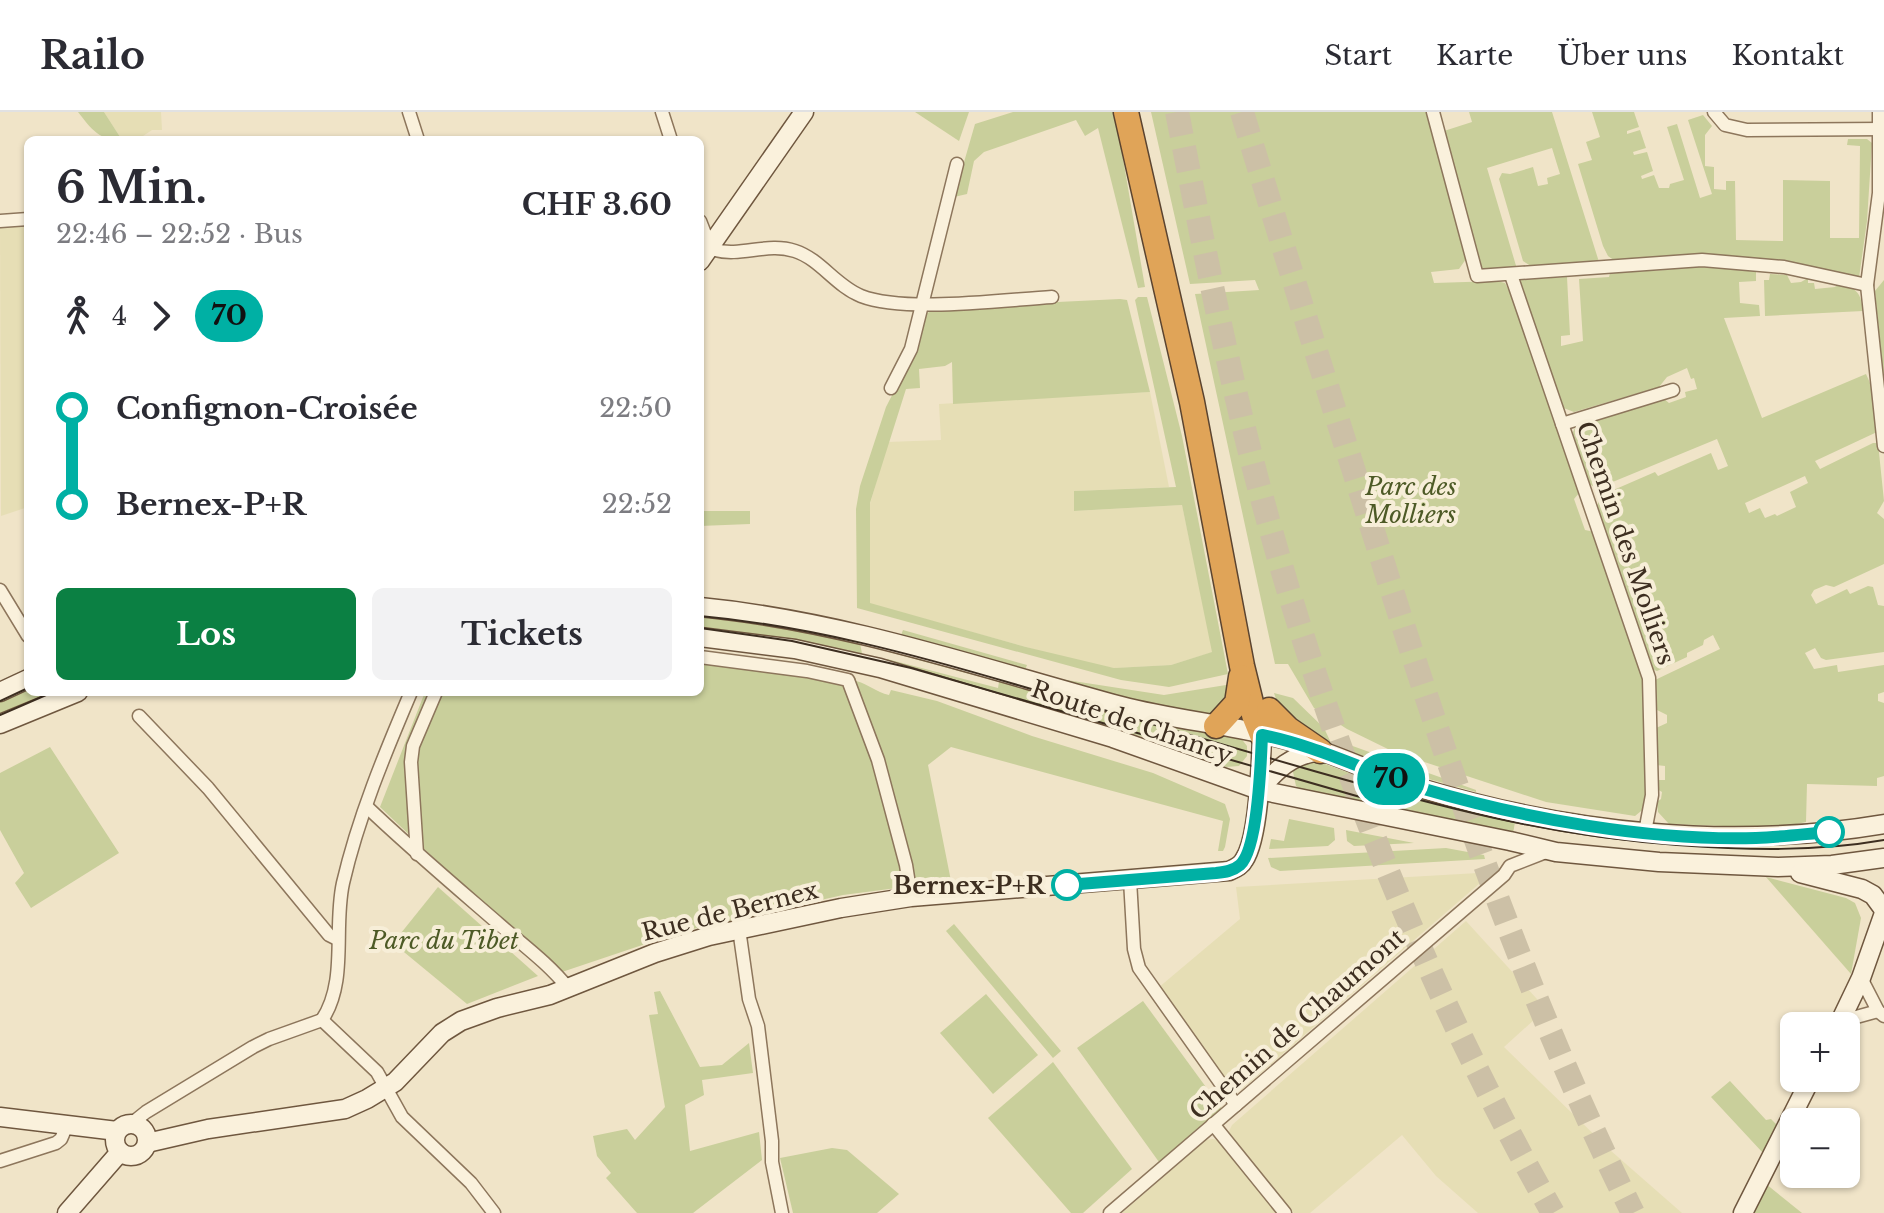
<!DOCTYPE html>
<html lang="de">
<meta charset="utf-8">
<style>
:root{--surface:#fff;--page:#f2f2f3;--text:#2b2b33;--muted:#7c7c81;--line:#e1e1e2;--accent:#0b8043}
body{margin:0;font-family:"Libre Baskerville",serif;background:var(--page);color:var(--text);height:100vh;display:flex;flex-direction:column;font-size:30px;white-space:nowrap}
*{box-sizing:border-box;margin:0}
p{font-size:26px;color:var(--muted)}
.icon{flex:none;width:44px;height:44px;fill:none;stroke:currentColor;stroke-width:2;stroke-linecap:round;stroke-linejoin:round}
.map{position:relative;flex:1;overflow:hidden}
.drawer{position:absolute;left:24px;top:24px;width:680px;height:560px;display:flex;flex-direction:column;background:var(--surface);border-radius:12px;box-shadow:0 2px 6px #0004}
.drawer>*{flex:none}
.badge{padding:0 16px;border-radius:26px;font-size:28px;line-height:52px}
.fabs{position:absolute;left:1780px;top:900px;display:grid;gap:16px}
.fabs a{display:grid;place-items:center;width:80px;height:80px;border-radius:12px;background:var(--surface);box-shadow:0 2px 6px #0004;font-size:40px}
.map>.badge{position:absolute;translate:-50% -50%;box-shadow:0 0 0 4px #fff}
.legs{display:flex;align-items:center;gap:12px;height:88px;padding:0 32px;font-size:26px}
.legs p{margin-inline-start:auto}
.overview{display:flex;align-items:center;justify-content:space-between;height:136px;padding:0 32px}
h1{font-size:44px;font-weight:800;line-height:60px}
.button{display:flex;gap:16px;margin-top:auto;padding:16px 32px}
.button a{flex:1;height:92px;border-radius:12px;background:var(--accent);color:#fff;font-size:32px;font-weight:800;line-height:92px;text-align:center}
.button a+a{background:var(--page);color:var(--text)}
ul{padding:0 32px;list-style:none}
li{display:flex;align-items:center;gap:28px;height:96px;font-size:30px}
li i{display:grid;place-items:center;width:12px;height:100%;margin:0 10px;background:currentColor}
li i::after{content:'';width:20px;height:20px;margin:-10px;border:6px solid;border-radius:50%;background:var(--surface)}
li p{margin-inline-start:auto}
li:first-child i{background:linear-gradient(#0000 50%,currentColor 0)}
li:last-child i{background:linear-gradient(currentColor 50%,#0000 0)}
header{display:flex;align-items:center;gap:48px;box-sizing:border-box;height:112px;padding:0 40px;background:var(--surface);border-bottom:2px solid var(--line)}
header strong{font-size:38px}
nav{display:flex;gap:44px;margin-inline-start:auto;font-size:28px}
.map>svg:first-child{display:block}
</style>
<header>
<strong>Railo</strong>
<nav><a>Start</a><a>Karte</a><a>Über uns</a><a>Kontakt</a></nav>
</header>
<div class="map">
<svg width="1884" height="1101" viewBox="0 0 1884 1101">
<rect width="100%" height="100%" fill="#f0e4c8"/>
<!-- farmland -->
<g fill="#e6deb5">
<path d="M104 0H161L162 18H152L140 26 122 28Z"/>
<path d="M28 113V395L1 404 0 114Z"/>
<path d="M1150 280 1169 375 1075 379V399L1182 393 1213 540 1171 553 1114 556 1084 551 870 492V392L888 330 941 328 939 292Z"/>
<path d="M1478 761 1480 771 1241 978 1233 979 1158 876 1240 807 1236 775Z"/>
<path d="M1466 809 1546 897 1504 935 1610 1038 1682 1101H1478L1436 1064 1402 1023 1310 1101H1294L1228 1021 1232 1013Z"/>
<path d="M1213 1027 1217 1028 1278 1101H1122L1206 1028Z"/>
</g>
<!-- green -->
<g fill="#c9cf9b" fill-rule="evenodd">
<path d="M78 0H104L122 28C99 28 92 18 78 0Z"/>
<path d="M915 0H969L959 29Z"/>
<path d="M1013 0H1115L1145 175 1138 176 1098 16 1085 24 1076 8 984 40 974 49 967 82 954 85 975 12Z"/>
<path d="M1151 0H1427L1466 147 1459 157 1431 160 1434 171 1497 169 1505 171 1519 198 1580 380 1574 387 1585 418 1595 420 1643 559 1648 627 1646 695 1635 704 1546 690 1394 640 1347 617 1314 596 1288 552H1275L1195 182 1259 178 1255 168 1190 172Z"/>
<path d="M1469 0H1552L1599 150 1531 154 1523 149 1499 67 1502 61 1510 62 1533 55 1538 74 1548 72 1547 66 1560 62 1552 36 1487 56 1517 157 1480 159 1444 19 1472 10Z"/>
<path d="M1592 0H1634L1639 15 1627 19V22L1640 18 1646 36 1633 40 1634 43 1647 40 1653 59 1641 64 1642 67 1654 63 1659 76H1669L1670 72 1684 68 1667 15 1677 12 1700 86 1712 82 1688 8 1703 3 1712 14 1705 23V54L1714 55V77L1726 78V69H1735L1736 128 1783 129V68L1830 69V126H1859L1860 34 1847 33 1848 27H1867L1872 31 1867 109 1859 166 1782 150 1615 149 1608 144 1603 134 1578 52 1592 48 1586 30 1600 25Z"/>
<path d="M1687 153 1756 156V169L1739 170 1740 191 1759 193 1760 204 1724 206 1762 306 1866 262 1874 280 1877 320 1815 349 1820 357 1873 331H1878L1884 389 1877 401 1884 407V452L1834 475 1826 473 1814 478 1811 483 1816 492 1847 477 1850 482 1868 474 1873 475 1878 493 1884 494V540L1826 548 1821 546 1815 536 1805 541 1814 557 1837 553 1838 560 1884 553V580L1878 582V589L1884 591V664L1877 666V674L1807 672 1806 710 1777 716 1669 712 1658 700 1657 690 1661 687 1662 680 1657 677V668H1665V654L1656 653V616L1667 611V603L1655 597V568L1720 537 1713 523 1704 528 1703 533 1687 541V545L1657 559 1652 557 1596 396 1602 383 1655 360 1658 364 1711 341 1718 358 1728 354 1717 327 1598 376 1588 372 1571 324 1577 312 1663 286 1669 291 1686 285 1685 280 1697 277 1694 266 1691 267 1687 256 1667 265 1659 275 1574 300 1561 295 1519 168 1567 165 1570 223 1561 224V234L1583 229 1579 167 1609 165 1610 161 1665 158 1666 156ZM1805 364 1808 371 1790 380 1796 395 1777 404 1775 402 1765 406 1760 396 1749 401 1745 391Z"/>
<path d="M1770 162 1787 163 1791 171 1801 170 1808 166V171H1814L1815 177 1835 175 1839 171C1857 176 1861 181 1863 199L1765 204 1764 168H1769Z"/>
<path d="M1884 168V271L1875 179Z"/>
<path d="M1138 185H1147L1182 324 1228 562 1169 575 1121 568 857 496 856 397 860 374 886 295 908 252 926 202 936 196 1120 187 1127 188 1150 280 953 292 952 250 945 254 919 257 920 276 906 277 870 391V491L1026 535 1114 556 1171 553 1212 540 1182 393 1074 399V379L1176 375 1135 188Z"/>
<path d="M700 399H750V412L700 414Z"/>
<path d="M700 501 859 527 863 546 700 519Z"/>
<path d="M903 518 1027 553 1025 558 901 523Z"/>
<path d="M890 535 1240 625 1247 634V644L1239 654 1226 655 1137 623 886 552 887 547 998 576 999 570 889 540Z"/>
<path d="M700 539 799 554 856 566V569C868 572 876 580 889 583L891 578 937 589 1032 624 1153 661 1225 692 1230 707 1225 735 1223 739H1218L1223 709 951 635 928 653 951 769 843 783 684 819 562 860 456 767 380 695 425 580H700Z"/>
<path d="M1060 567 1164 583 1226 573 1230 574C1230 584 1220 599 1210 601 1186 608 1088 577 1059 569Z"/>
<path d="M28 574V580H60L0 606V586Z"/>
<path d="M1274 581 1293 586 1324 616 1332 633C1303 620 1284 614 1274 581Z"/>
<path d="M1347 632 1476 678V680L1396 658 1340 636Z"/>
<path d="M50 635 119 741 31 796 15 771 24 761 0 718V661Z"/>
<path d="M1317 649 1403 681 1515 710 1513 722 1304 680 1296 674 1293 660 1299 651Z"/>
<path d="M1289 707 1334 716 1335 728 1328 734 1269 737 1271 727 1284 729Z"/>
<path d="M1346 718 1414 731 1354 734 1347 729Z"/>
<path d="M1446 736 1484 743 1485 747 1280 759 1271 755 1268 746Z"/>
<path d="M1766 765 1846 786 1855 791 1861 806 1851 862Z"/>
<path d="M438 775 538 864 467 892 393 831Z"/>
<path d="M954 812 1061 939 1053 946 946 819Z"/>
<path d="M660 879 700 955 722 953 749 931 753 961 702 968 704 983 685 993 690 1039 759 1020 762 1048 693 1101H637L606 1066 611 1061 597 1044 593 1024 627 1017 635 1028 665 995 649 903 658 902 654 880Z"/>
<path d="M986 882 1038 943 993 982 940 921Z"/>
<path d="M1143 889 1222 997 1159 1050 1077 936Z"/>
<path d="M1053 950 1132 1057 1083 1101H1071L988 1006Z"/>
<path d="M1730 969 1766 1008 1771 1007 1778 1014 1763 1041 1711 985Z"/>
<path d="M832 1036 847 1038 899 1082 877 1101H793L780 1046Z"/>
<path d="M1766 1072 1802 1101H1751Z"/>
</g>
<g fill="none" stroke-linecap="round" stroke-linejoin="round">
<!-- highway-tunnel -->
<g stroke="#ccc0a6" stroke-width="24" stroke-dasharray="24 12" stroke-linecap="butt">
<path d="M1177 0C1203 131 1228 262 1263 390 1330 636 1427 879 1553 1101"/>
<path d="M1242 0C1284 139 1328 278 1372 416 1446 650 1523 881 1633 1101"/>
</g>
<defs>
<g id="street">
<path d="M409 0 418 28"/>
<path d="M662 0 671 28"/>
<path d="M1433 0 1477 164 1702 148 1784 155 1867 173"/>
<path d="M1714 0 1725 13 1747 18 1884 17"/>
<path d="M1879 0V81L1867 173 1884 334"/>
<path d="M0 109 28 107"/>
<path d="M700 109 707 127 715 138C741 145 768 130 795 139 820 147 836 174 861 184 905 201 1002 188 1052 185"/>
<path d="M1511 163 1649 566 1652 683 1645 720"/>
<path d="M891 276 911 237 957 52"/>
<path d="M1562 312 1673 278"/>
<path d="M0 478 28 524"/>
<path d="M700 545 807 559 848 568 878 648 906 753 911 785"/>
<path d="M139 604 208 676 329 823 337 827"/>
<path d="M367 695C410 736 455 774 500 813 523 833 549 852 568 876"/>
<path d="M417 742 411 650 413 634 436 580"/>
<path d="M1130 768 1134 837 1139 856 1236 993"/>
<path d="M739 817 749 887 758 914 772 1029V1050L782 1101"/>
<path d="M1861 866 1878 899 1884 904"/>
<path d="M322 908C348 869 333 816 343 771 358 706 385 641 411 580"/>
<path d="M322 908 377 960 402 1005 471 1071 494 1101"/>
<path d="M1839 913 1849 907 1878 899"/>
<path d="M131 1012 146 1000 253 935 269 927 322 908"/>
<path d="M1213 1012 1285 1101"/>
<path d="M0 1049 56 1031 61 1027 67 1013"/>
<path d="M1110 1101 1504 763 1510 754 1546 740"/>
</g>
<g id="secondary">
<path d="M700 149 804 0"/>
<path d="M700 495C845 509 981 556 1121 594 1178 609 1238 613 1294 630 1337 642 1377 663 1420 676 1569 721 1730 738 1884 712"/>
<path d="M700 525 795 537 880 556 1113 626 1259 678 1510 729 1556 740 1659 750 1778 755 1832 753 1884 746"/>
<path d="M0 580 28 567"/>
<path d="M0 612 78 580"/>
<path d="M1259 678C1277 657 1291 643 1320 639"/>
<path d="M1800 761 1862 777 1873 783 1884 798"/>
<path d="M1838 914 1861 866 1884 801"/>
<path d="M0 1005 117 1019"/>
<circle cx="131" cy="1028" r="16"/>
<path d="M147 1031 208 1017 345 997 367 987 395 970 442 921 461 909 497 896 550 883 655 841 709 824 841 796 911 785 1229 759C1235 756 1241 754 1244 748 1259 726 1261 651 1262 623"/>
<path d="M67 1101 120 1040"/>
<path d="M1743 1101 1811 966"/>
</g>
<g id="highway">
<path d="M1126 0 1192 290 1242 554 1254 603 1262 623"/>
<path d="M1269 598 1288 617 1320 639"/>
<path d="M1216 614 1237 591 1241 565"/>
</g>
</defs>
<!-- street casing -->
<use href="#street" stroke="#8d765c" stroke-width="15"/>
<!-- secondary casing -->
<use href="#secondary" stroke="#6f573f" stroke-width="21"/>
<!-- highway casing -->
<use href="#highway" stroke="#5b4430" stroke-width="27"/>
<!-- street -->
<use href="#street" stroke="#faf1dc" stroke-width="12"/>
<!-- secondary -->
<use href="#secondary" stroke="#faf1dc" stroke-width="18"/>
<!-- highway -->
<use href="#highway" stroke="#e0a458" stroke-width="24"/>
<!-- tram -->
<g stroke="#3d2e20" stroke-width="2">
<path d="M700 504C810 514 916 543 1021 574 1119 602 1216 631 1314 659 1437 694 1549 724 1677 733 1746 738 1816 740 1884 728"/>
<path d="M700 516 792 529 911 556 1381 691"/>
<path d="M0 589 28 576"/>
<path d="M0 603 53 580"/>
</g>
</g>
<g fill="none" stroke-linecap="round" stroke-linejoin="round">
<defs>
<path id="line-1" d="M1067 773 1216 761C1225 760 1233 759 1240 753 1258 737 1261 648 1262 623 1318 634 1369 661 1424 677 1527 707 1649 729 1756 726 1780 725 1805 722 1829 720"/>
</defs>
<!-- line-1 casing -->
<use href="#line-1" stroke="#fff" stroke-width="18"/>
<!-- line-1 -->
<use href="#line-1" stroke="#00b0a4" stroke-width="12"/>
</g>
<!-- markers -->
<g fill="#fff" stroke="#00b0a4" stroke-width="4">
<circle cx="1829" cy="720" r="14"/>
<circle cx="1067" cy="773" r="14"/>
</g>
<g text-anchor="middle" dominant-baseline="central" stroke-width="8" stroke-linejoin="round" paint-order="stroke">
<!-- park labels -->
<g font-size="24" font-style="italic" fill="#4d5a26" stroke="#f7eed8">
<text x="1411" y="374">Parc des<tspan x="1411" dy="28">Molliers</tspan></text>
<text x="444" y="828">Parc du Tibet</text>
</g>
<!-- street labels -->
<g font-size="24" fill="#3d2e20" stroke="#f7eed8">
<text transform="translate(1626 431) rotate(71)">Chemin des Molliers</text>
<text transform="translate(1132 610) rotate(19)">Route de Chancy</text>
<text transform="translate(730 799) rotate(-14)">Rue de Bernex</text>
<text transform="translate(1297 912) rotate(-41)">Chemin de Chaumont</text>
</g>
<!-- stop labels -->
<g font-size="24" font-weight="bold" fill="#3d2e20" stroke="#f7eed8" text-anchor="end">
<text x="1045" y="773">Bernex-P+R</text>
</g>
</g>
</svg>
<div class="fabs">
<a>+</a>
<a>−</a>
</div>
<b class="badge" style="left:1391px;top:667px;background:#00b0a4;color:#111">70</b>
<section class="drawer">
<div class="overview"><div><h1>6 Min.</h1><p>22:46 – 22:52 · Bus</p></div><b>CHF 3.60</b></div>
<div class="legs"><svg class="icon" aria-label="walk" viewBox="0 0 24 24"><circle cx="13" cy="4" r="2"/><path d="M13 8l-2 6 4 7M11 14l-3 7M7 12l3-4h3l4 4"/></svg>4<svg class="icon" aria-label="forward" viewBox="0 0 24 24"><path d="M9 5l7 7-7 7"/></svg><b class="badge" style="background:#00b0a4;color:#111">70</b></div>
<ul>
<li><i style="color:#00b0a4"></i><b>Confignon-Croisée</b><p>22:50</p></li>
<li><i style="color:#00b0a4"></i><b>Bernex-P+R</b><p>22:52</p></li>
</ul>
<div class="button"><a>Los</a><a>Tickets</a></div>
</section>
</div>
